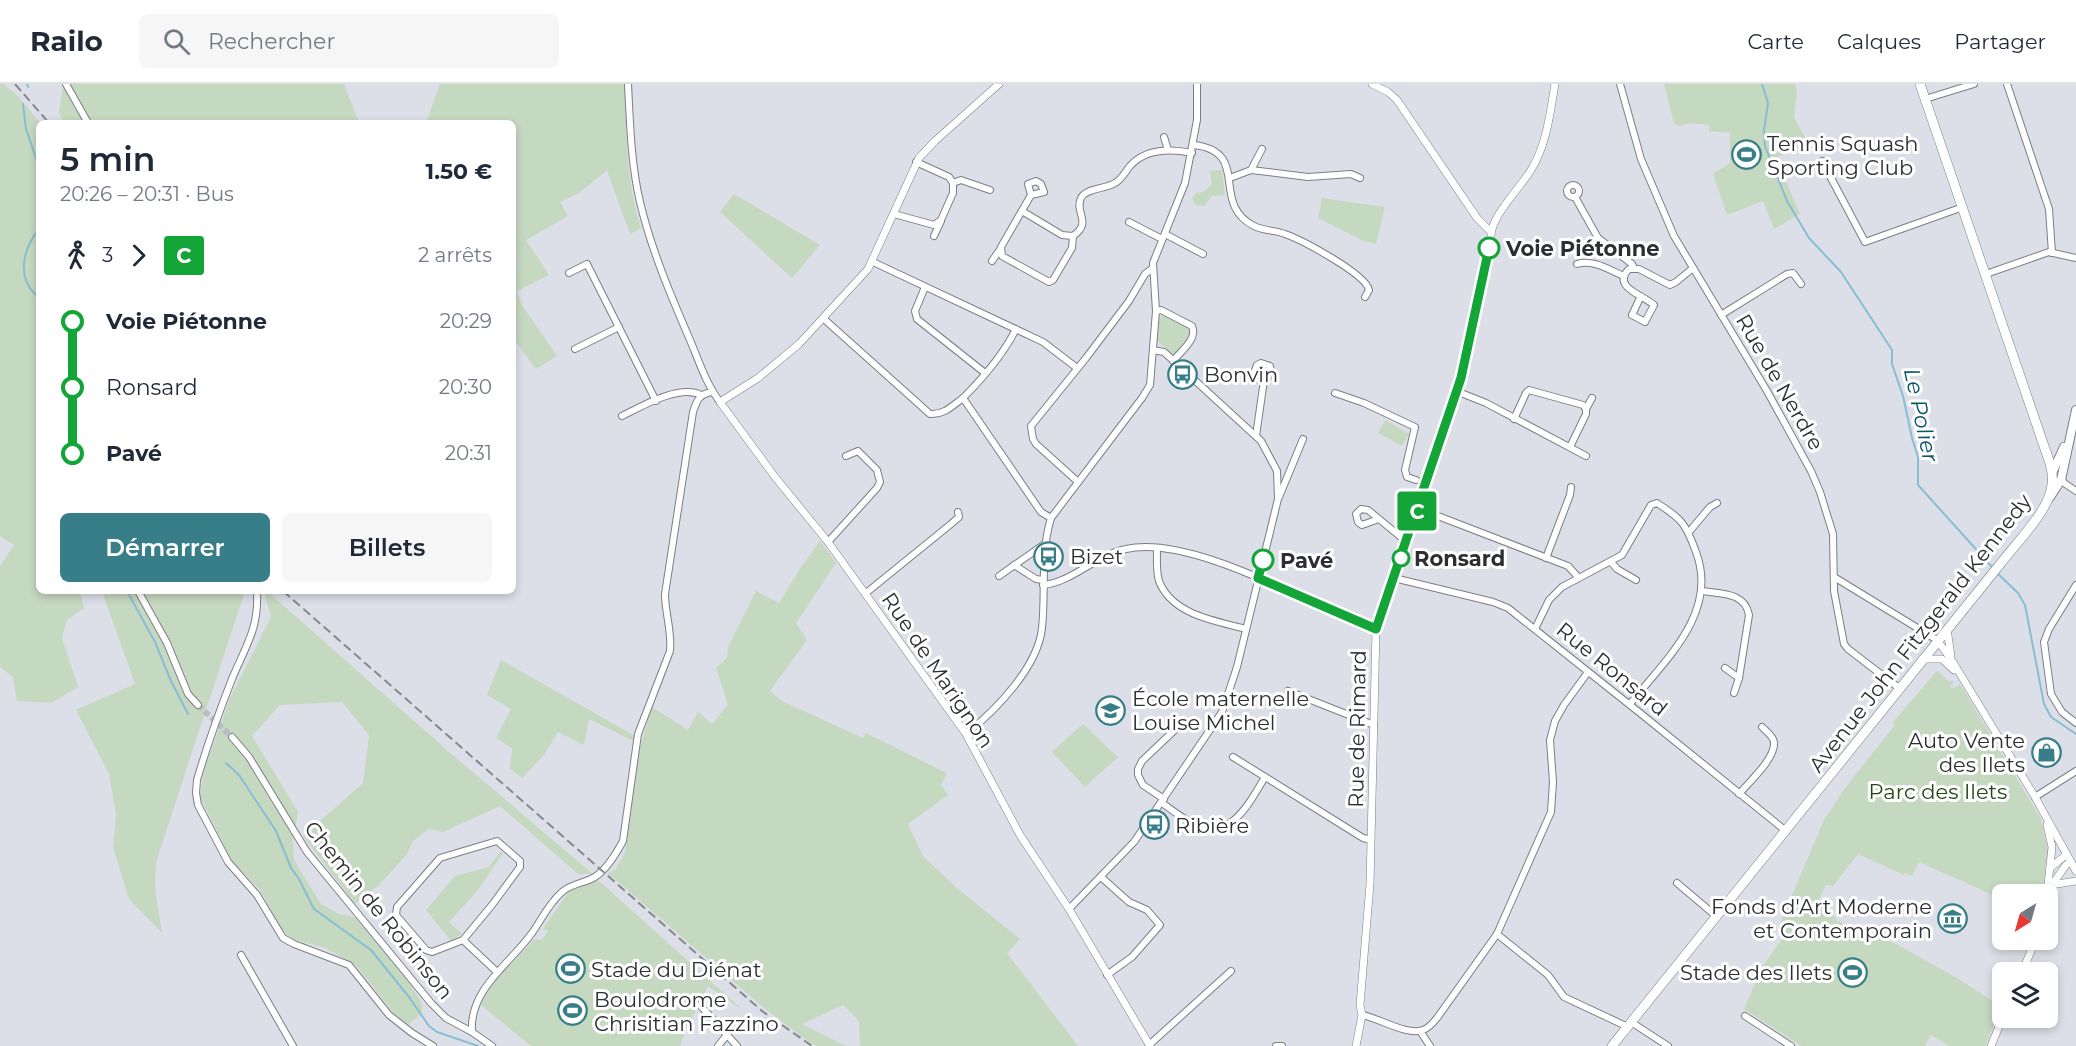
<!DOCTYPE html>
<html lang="fr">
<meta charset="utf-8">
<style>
:root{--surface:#fff;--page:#f6f6f7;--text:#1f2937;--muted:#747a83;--line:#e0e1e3;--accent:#377e88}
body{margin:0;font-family:Montserrat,sans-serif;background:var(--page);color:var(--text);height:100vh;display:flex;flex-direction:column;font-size:22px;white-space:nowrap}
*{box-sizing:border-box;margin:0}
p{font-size:20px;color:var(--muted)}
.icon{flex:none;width:33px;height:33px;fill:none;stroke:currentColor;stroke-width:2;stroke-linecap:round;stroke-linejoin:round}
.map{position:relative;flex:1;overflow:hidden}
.sheet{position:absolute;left:36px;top:36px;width:480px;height:474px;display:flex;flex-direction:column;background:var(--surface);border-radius:9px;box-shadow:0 3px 9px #0003}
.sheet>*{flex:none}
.badge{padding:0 12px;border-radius:4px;font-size:21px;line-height:39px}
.needle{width:39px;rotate:217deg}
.tools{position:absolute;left:1992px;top:800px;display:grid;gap:12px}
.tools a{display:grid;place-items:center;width:66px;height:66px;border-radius:9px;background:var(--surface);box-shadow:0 3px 9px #0003;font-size:30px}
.map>.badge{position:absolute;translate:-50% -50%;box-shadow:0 0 0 3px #fff}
.legs{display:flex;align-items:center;gap:9px;height:66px;padding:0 24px;font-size:20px}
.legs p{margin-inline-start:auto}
.headline{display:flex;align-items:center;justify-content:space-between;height:102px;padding:0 24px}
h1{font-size:33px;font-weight:600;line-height:45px}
.cta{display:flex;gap:12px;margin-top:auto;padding:12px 24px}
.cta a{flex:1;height:69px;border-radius:9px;background:var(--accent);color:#fff;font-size:24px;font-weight:600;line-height:69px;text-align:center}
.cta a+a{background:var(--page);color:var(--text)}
ul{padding:0 24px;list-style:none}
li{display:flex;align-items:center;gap:21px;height:66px;font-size:22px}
li i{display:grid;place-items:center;width:9px;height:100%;margin:0 8px;background:currentColor}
li i::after{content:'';width:15px;height:15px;margin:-8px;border:4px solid;border-radius:50%;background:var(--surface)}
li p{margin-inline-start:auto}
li:first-child i{background:linear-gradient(#0000 50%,currentColor 0)}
li:last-child i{background:linear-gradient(currentColor 50%,#0000 0)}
header{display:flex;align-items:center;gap:36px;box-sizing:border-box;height:84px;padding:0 30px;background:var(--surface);border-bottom:2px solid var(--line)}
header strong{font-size:28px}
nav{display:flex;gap:33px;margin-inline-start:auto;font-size:21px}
.search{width:420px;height:54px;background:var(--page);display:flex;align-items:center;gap:15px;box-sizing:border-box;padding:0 21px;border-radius:9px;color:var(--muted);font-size:22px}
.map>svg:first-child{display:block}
</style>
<header>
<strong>Railo</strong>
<div class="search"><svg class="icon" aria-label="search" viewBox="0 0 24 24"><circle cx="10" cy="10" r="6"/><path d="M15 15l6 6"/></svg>Rechercher</div>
<nav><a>Carte</a><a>Calques</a><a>Partager</a></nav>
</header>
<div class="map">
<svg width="2076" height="962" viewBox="0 0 2076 962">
<rect width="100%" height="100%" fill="#dddfe8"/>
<!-- green -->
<g fill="#c5d8c0">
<path d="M0 0H3L17 11 40 39 39 507H80L84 524 67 536 62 554 78 603 51 619 17 617 13 593 0 583V482L14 461 0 452Z"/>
<path d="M63 0H344L359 39H64L59 29Z"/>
<path d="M440 0H625C626 49 626 97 641 144L630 150 607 86 579 109 560 118 568 132 526 156 549 191 517 207 522 221 557 272 536 285 513 254V39H426Z"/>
<path d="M1664 0H1795L1797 6 1794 34 1808 58 1776 74 1800 130 1774 145 1763 117 1727 131 1713 90 1730 79V49L1709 47V41L1689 39 1680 42 1674 39Z"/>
<path d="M1222 86 1225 111 1212 112 1204 122 1195 121 1192 114 1196 109 1204 108 1212 100 1210 87Z"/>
<path d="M734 110 820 161 792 194 720 128Z"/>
<path d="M1322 114 1385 123 1376 160 1364 157 1318 134Z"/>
<path d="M1163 231 1190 245 1191 252 1175 270H1172L1157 256 1159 234Z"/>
<path d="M1385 336 1409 350 1402 362 1378 349Z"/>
<path d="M820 457 836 479 796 539 807 556 770 607 782 617 863 654 866 649 947 689 941 701 948 711 908 740 923 772 957 804 1020 855 1007 869 1078 962H860L859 937 843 921 802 940 846 962H817L806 956 764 924 608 789 615 786 625 769 639 667 652 623 688 646 698 628 712 640 728 621 716 584 727 574 728 563 756 507 779 519 801 483Z"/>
<path d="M102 507H245L156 778 155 805 162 849 129 815 113 763 116 730 109 690 76 626 135 600Z"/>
<path d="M264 507H267L448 667 593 790H578L500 722 443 748 429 745 413 757 407 770 380 800 355 820 303 752 363 699 369 651 342 618 280 621 252 652 298 728 293 757 294 776 321 820 339 830 354 833 402 886 422 920V929L408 941 396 932 356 881 325 864 293 855 281 845 260 806 231 776 200 713 204 686 230 614 271 533Z"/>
<path d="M501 576 635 652 633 657 589 635 584 661 558 648 544 671 522 694 510 685 512 664 496 654 511 625 487 611Z"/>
<path d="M1937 587 1950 598 1952 596 1954 599 1950 602 1952 605 1960 600 2041 735 2048 767 2042 810H2002V815L1919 778 1912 792 1905 789 1904 791 1858 770 1833 802 1826 801 1817 820 1831 825 1837 837 1896 860 1957 894 2002 923 1985 962H1949L1931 951 1925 962H1801L1744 925 1762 883 1786 850 1778 844 1824 736 1845 704 1895 641 1893 638Z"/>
<path d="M1083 640 1118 673 1085 703 1052 668Z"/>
<path d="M500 768 503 769 478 806 449 838 462 850 451 857 426 826 455 792 489 783Z"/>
<path d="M599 797 745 928 708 902 687 944 680 962H531L481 921C491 895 516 877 534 855L542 856 548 847 543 845 567 810 576 803Z"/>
</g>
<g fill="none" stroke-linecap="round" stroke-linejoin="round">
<!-- stream -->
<g stroke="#88bed4" stroke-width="2">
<path d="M27 0 28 3"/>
<path d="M1762 0 1768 19 1764 46 1765 62 1787 117 1809 154 1841 188 1892 266V280L1903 312 1912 354 1918 373V401L1992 483"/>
<path d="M23 20 26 45 39 83"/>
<path d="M39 145C22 166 16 195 39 214"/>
<path d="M1996 488 2018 509 2025 521 2044 620 2051 633 2076 650"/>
<path d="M127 507 155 558 171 597 188 630"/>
<path d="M226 679 239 691 276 747 291 784 299 795 314 825 371 866 409 913 429 942 437 948 478 962"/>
</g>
<!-- minor-tunnel -->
<path stroke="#babcc4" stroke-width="6" stroke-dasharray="6 3" stroke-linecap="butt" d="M198 621 232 653"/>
<defs>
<g id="minor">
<path d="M66 0 88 39"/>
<path d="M628 0C630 39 631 80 640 118 651 165 671 212 690 256 699 277 706 300 720 318"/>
<path d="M1620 0 1641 75 1674 152 1767 307 1811 387 1820 408 1833 450 1834 507 1844 560 1848 565 1899 604"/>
<path d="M2007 0 2049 125 2052 169"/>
<path d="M1925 15 1974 0"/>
<path d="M1164 53 1168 66"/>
<path d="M1194 61C1252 68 1209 119 1254 142 1264 147 1275 146 1285 150 1302 156 1366 190 1369 206L1365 213"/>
<path d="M1822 77 1865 158 1963 123"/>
<path d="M1251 86 1262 65"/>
<path d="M1230 94 1251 86 1308 93 1351 90 1360 94"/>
<path d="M953 99 961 96 990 106"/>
<circle cx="1573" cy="107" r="6"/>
<path d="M1031 111 1044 108 1041 100 1036 97 1028 100 1031 111 1001 163 1002 172 1049 198 1053 196 1072 164 1073 152"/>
<path d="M1575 113 1598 154 1632 180 1634 184"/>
<path d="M1022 127 1062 151 1073 152C1093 138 1074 129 1081 114 1086 104 1106 105 1115 99 1122 95 1125 88 1130 82 1146 64 1172 65 1192 69"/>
<path d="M894 130 934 141 941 136 953 109V99L949 93 916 78"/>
<path d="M1129 138 1162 155"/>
<path d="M1165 150 1203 170"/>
<path d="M934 152 941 137"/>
<path d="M992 177 1001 164"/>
<path d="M873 178 1043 258 1077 284"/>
<path d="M1577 180C1593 175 1609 186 1624 192"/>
<path d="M569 189 587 180 656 317"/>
<path d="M1986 190 2049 168 2076 174"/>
<path d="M925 203 915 227 917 235 985 289"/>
<path d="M1641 212 1632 231 1645 238 1654 221C1643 211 1611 203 1629 185H1639L1670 201 1676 198 1693 184"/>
<path d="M1156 227 1161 226 1192 242C1198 255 1181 267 1173 277"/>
<path d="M1721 231 1787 190 1793 189 1801 200"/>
<path d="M824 235 930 330C944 331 952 322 963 314L1041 428 1051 434"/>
<path d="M575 265 619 243"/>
<path d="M1456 307 1486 319 1586 372"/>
<path d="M1335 309 1364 319 1415 343 1405 386 1407 393 1416 396"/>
<path d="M963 314C983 294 1003 271 1016 245"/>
<path d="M1586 325 1592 314"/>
<path d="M622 332C642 322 680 300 701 311"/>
<path d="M1514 335 1526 309 1529 306 1583 321 1586 325V330L1570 363"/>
<path d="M1256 352 1264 296 1267 295 1271 287 1270 282 1261 279 1257 281 1254 289 1259 296H1264"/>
<path d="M2061 393 2064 399 2076 407"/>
<path d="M1077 397 1036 360 1033 355 1031 342 1086 274 1129 217 1145 190 1153 184"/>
<path d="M1279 413 1303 355"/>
<path d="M1417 424 1568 482 1578 493"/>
<path d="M1379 435 1362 441 1358 438 1356 430 1361 425 1368 426 1402 454 1406 458"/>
<path d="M1689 448 1710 423 1717 419"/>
<path d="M828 458 877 404 880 398 877 386 858 367 846 372"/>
<path d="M1157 464C1157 474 1156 487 1159 497 1172 531 1216 537 1246 545"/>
<path d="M1546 474 1570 411 1571 403"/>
<path d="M1611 478 1617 485 1636 496"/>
<path d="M1014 481 1036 495 1043 496"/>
<path d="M999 492 1046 459"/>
<path d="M1834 493 1937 556"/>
<path d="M1394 494 1493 518 1508 524 1640 629 1786 747"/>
<path d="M1043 501C1073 498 1096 471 1126 465 1192 450 1312 522 1376 545"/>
<path d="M2076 501 2049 545 2044 558 2051 610 2062 628 2076 639"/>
<path d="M138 507 167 559 188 610 198 621"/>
<path d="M257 507C259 545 246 561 232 595 219 628 207 662 197 696L196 709 198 721 228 778 257 811 283 854 294 860 349 881 389 931 412 949 433 962"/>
<path d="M1702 507C1721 510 1745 508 1749 531L1739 594 1734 609"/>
<path d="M866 509 951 440 959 433 958 428"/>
<path d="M1535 545 1549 516 1562 503 1622 471 1651 421 1657 419C1682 435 1686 440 1696 468 1719 529 1665 576 1630 620"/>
<path d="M1725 584 1739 594"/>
<path d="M1288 607 1374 641"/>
<path d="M966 650C996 626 1038 583 1042 544 1046 507 1040 470 1051 434L1142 314 1150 301 1156 227 1153 179 1185 99 1197 36V0"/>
<path d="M232 653 249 673 307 768 431 919 446 934 472 948 492 962"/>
<path d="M1233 673 1363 754 1371 756"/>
<path d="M1739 710C1749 698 1776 674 1774 658 1773 652 1767 648 1762 643"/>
<path d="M2035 713 2076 687"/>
<path d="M1164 715 1143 701 1138 691V685L1142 677 1181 640"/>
<path d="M1162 719C1172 726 1183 735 1194 740 1231 758 1249 719 1265 693"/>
<path d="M1101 793 1129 818 1147 826 1160 841 1132 873 1107 891"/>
<path d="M1677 799 1716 832"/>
<path d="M1069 825 1134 758 1222 628 1237 583 1278 415 1277 387 1261 357 1164 268 1153 266"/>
<path d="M1497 850 1548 891 1564 913 1628 943"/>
<path d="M463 856 432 868 426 866 396 831 397 823 440 774 497 757 520 777V783L492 821 463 856 497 888"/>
<path d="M241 871 293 962"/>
<path d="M700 921 737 962"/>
<path d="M1362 931C1379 934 1407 952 1423 946 1429 944 1433 939 1437 934L1497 850 1551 728 1553 698 1550 656 1555 637 1564 621 1588 588"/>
<path d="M1745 932 1791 962"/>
<path d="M1631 938 1668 962"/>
<path d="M1420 947 1430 962"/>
<path d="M472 948C469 905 510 880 532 849 542 835 549 819 562 808 571 800 580 800 591 795 605 789 616 770 623 757L638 650 670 567C672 547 665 529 665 510L693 328C697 316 699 310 712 308"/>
<path d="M1149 961 1231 887"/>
<path d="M718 962 727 951"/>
<path d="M1276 962H1282"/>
</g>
<g id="tertiary">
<path d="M999 0 935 57 919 74 868 185 799 260 758 294 720 318 775 393 828 458 966 650 1020 751 1069 825 1150 962"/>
<path d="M1372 0 1388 8 1397 16 1477 134 1491 148"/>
<path d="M1947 545 1951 572"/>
<path d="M1937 556 1951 575 2035 713 2076 787"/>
<path d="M1922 575H1942L1954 586"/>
<path d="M2050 784 2066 771"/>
<path d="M2051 801 2076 797"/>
<path d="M2049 805 2066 781 2071 778"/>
<path d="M2047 810 2052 763 2047 741"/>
<path d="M2022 888 2036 855"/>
<path d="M1356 962 1362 931 1360 921 1370 800 1376 545 1461 294 1491 154C1489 134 1521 103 1531 86 1547 60 1550 29 1555 0"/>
<path d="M1991 962 2003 933"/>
</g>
<g id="secondary">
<path d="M2052 389 2064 363"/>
<path d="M2050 413 2061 396 2076 326"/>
</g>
<path id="primary" d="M1612 962 2001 479C2017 458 2049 427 2052 401 2054 389 2049 376 2045 365L1920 0"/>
</defs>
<!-- minor casing -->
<use href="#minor" stroke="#7b7e86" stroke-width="8"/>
<!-- tertiary casing -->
<use href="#tertiary" stroke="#7b7e86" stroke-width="8"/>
<!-- secondary casing -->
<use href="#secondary" stroke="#7b7e86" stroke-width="10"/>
<!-- primary casing -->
<use href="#primary" stroke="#7b7e86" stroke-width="10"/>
<!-- minor -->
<use href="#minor" stroke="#fff" stroke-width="6"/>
<!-- tertiary -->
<use href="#tertiary" stroke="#fff" stroke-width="7"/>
<!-- secondary -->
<use href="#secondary" stroke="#fff" stroke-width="8"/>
<!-- primary -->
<use href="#primary" stroke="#fff" stroke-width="9"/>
<!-- rail -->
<g stroke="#86888e" stroke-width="2" stroke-dasharray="9 4.5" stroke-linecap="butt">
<path d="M15 0 49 39"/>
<path d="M283 507 762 927 812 962"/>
</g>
</g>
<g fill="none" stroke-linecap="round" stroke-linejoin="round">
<defs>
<path id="line-1" d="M1263 476 1258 494 1376 545 1461 294 1489 164"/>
</defs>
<!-- line-1 casing -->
<use href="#line-1" stroke="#fff" stroke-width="14"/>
<!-- line-1 -->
<use href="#line-1" stroke="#13a538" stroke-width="9"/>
</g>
<!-- icons -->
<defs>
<symbol id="stadium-ring" viewBox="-11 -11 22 22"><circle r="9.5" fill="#fff" stroke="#377e88" stroke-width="1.5"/><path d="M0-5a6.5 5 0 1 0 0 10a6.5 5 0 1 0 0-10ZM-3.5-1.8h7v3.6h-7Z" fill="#377e88"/></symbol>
<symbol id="bus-ring" viewBox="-11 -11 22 22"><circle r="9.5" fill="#fff" stroke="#377e88" stroke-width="1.5"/><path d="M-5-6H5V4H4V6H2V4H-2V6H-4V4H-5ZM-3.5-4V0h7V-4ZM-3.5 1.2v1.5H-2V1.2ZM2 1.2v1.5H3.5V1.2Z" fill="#377e88"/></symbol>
<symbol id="school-ring" viewBox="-11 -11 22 22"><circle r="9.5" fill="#fff" stroke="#377e88" stroke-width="1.5"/><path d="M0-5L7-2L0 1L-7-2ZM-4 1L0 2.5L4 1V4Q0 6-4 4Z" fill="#377e88"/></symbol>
<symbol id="shop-ring" viewBox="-11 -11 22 22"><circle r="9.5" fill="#fff" stroke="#377e88" stroke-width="1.5"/><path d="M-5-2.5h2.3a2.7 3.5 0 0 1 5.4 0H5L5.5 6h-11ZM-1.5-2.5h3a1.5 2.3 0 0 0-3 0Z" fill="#377e88"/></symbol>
<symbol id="museum-ring" viewBox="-11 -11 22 22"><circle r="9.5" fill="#fff" stroke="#377e88" stroke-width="1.5"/><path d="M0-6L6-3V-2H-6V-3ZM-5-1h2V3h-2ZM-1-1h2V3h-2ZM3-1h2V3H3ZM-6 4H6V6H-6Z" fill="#377e88"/></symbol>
</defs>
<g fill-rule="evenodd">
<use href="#stadium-ring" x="1730" y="54" width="33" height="33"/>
<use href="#bus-ring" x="1166" y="274" width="33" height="33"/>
<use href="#bus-ring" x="1032" y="456" width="33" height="33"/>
<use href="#school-ring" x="1094" y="610" width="33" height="33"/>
<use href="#shop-ring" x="2030" y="652" width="33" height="33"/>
<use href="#bus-ring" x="1138" y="724" width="33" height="33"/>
<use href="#museum-ring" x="1936" y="818" width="33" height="33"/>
<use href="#stadium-ring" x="554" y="868" width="33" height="33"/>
<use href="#stadium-ring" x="1836" y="872" width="33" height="33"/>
<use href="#stadium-ring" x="556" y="910" width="33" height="33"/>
</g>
<!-- markers -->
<g fill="#fff" stroke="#13a538" stroke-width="3">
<circle cx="1489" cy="164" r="10"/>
<circle cx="1401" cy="474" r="8"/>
<circle cx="1263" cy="476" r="10"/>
</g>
<g text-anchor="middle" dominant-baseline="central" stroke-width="6" stroke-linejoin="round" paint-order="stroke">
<!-- poi labels -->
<g font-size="21" fill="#2d2e32" stroke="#fff" text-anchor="start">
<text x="1767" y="59">Tennis Squash<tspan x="1767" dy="24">Sporting Club</tspan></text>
<text x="1204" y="290">Bonvin</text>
<text x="1070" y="472">Bizet</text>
<text x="1132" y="614">École maternelle<tspan x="1132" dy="24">Louise Michel</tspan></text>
<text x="2025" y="656" text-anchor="end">Auto Vente<tspan x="2025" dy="24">des Ilets</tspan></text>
<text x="1175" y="741">Ribière</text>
<text x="1932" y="822" text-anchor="end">Fonds d'Art Moderne<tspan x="1932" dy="24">et Contemporain</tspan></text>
<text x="591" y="885">Stade du Diénat</text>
<text x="1832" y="888" text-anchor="end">Stade des Ilets</text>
<text x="594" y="915">Boulodrome<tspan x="594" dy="24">Chrisitian Fazzino</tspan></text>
</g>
<!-- stop labels -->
<g font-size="21" font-weight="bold" fill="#2d2e32" stroke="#fff" text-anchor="start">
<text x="1506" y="164">Voie Piétonne</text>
<text x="1414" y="474">Ronsard</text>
<text x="1280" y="476">Pavé</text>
</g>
<!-- street labels -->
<g font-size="21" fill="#2d2e32" stroke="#fff">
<text transform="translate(1780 298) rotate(60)">Rue de Nerdre</text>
<text transform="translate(1920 549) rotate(-52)">Avenue John Fitzgerald Kennedy</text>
<text transform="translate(1612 585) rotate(39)">Rue Ronsard</text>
<text transform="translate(938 586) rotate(56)">Rue de Marignon</text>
<text transform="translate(1357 645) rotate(-89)">Rue de Rimard</text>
<text transform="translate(379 826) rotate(51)">Chemin de Robinson</text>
</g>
<!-- park labels -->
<g font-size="21" fill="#214a15" stroke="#fff">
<text x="1938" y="707">Parc des Ilets</text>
</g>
<!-- water labels -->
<g font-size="22" font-style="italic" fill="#09556b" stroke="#fff">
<text transform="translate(1921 331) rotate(78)">Le Polier</text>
</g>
</g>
</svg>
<div class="tools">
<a><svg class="needle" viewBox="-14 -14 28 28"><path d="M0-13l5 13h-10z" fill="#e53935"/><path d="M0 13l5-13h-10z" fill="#747a83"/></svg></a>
<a><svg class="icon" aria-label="layers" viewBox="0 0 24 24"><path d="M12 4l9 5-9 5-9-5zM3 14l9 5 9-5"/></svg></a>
</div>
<b class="badge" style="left:1417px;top:427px;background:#13a538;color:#fff">C</b>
<section class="sheet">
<div class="headline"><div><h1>5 min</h1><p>20:26 – 20:31 · Bus</p></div><b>1.50 €</b></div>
<div class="legs"><svg class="icon" aria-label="walk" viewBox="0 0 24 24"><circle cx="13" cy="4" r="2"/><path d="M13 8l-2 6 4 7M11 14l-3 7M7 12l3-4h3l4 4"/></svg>3<svg class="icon" aria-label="forward" viewBox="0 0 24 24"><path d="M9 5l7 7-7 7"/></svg><b class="badge" style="background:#13a538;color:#fff">C</b><p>2 arrêts</p></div>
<ul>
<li><i style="color:#13a538"></i><b>Voie Piétonne</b><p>20:29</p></li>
<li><i style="color:#13a538"></i><span>Ronsard</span><p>20:30</p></li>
<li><i style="color:#13a538"></i><b>Pavé</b><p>20:31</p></li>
</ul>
<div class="cta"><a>Démarrer</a><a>Billets</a></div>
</section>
</div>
